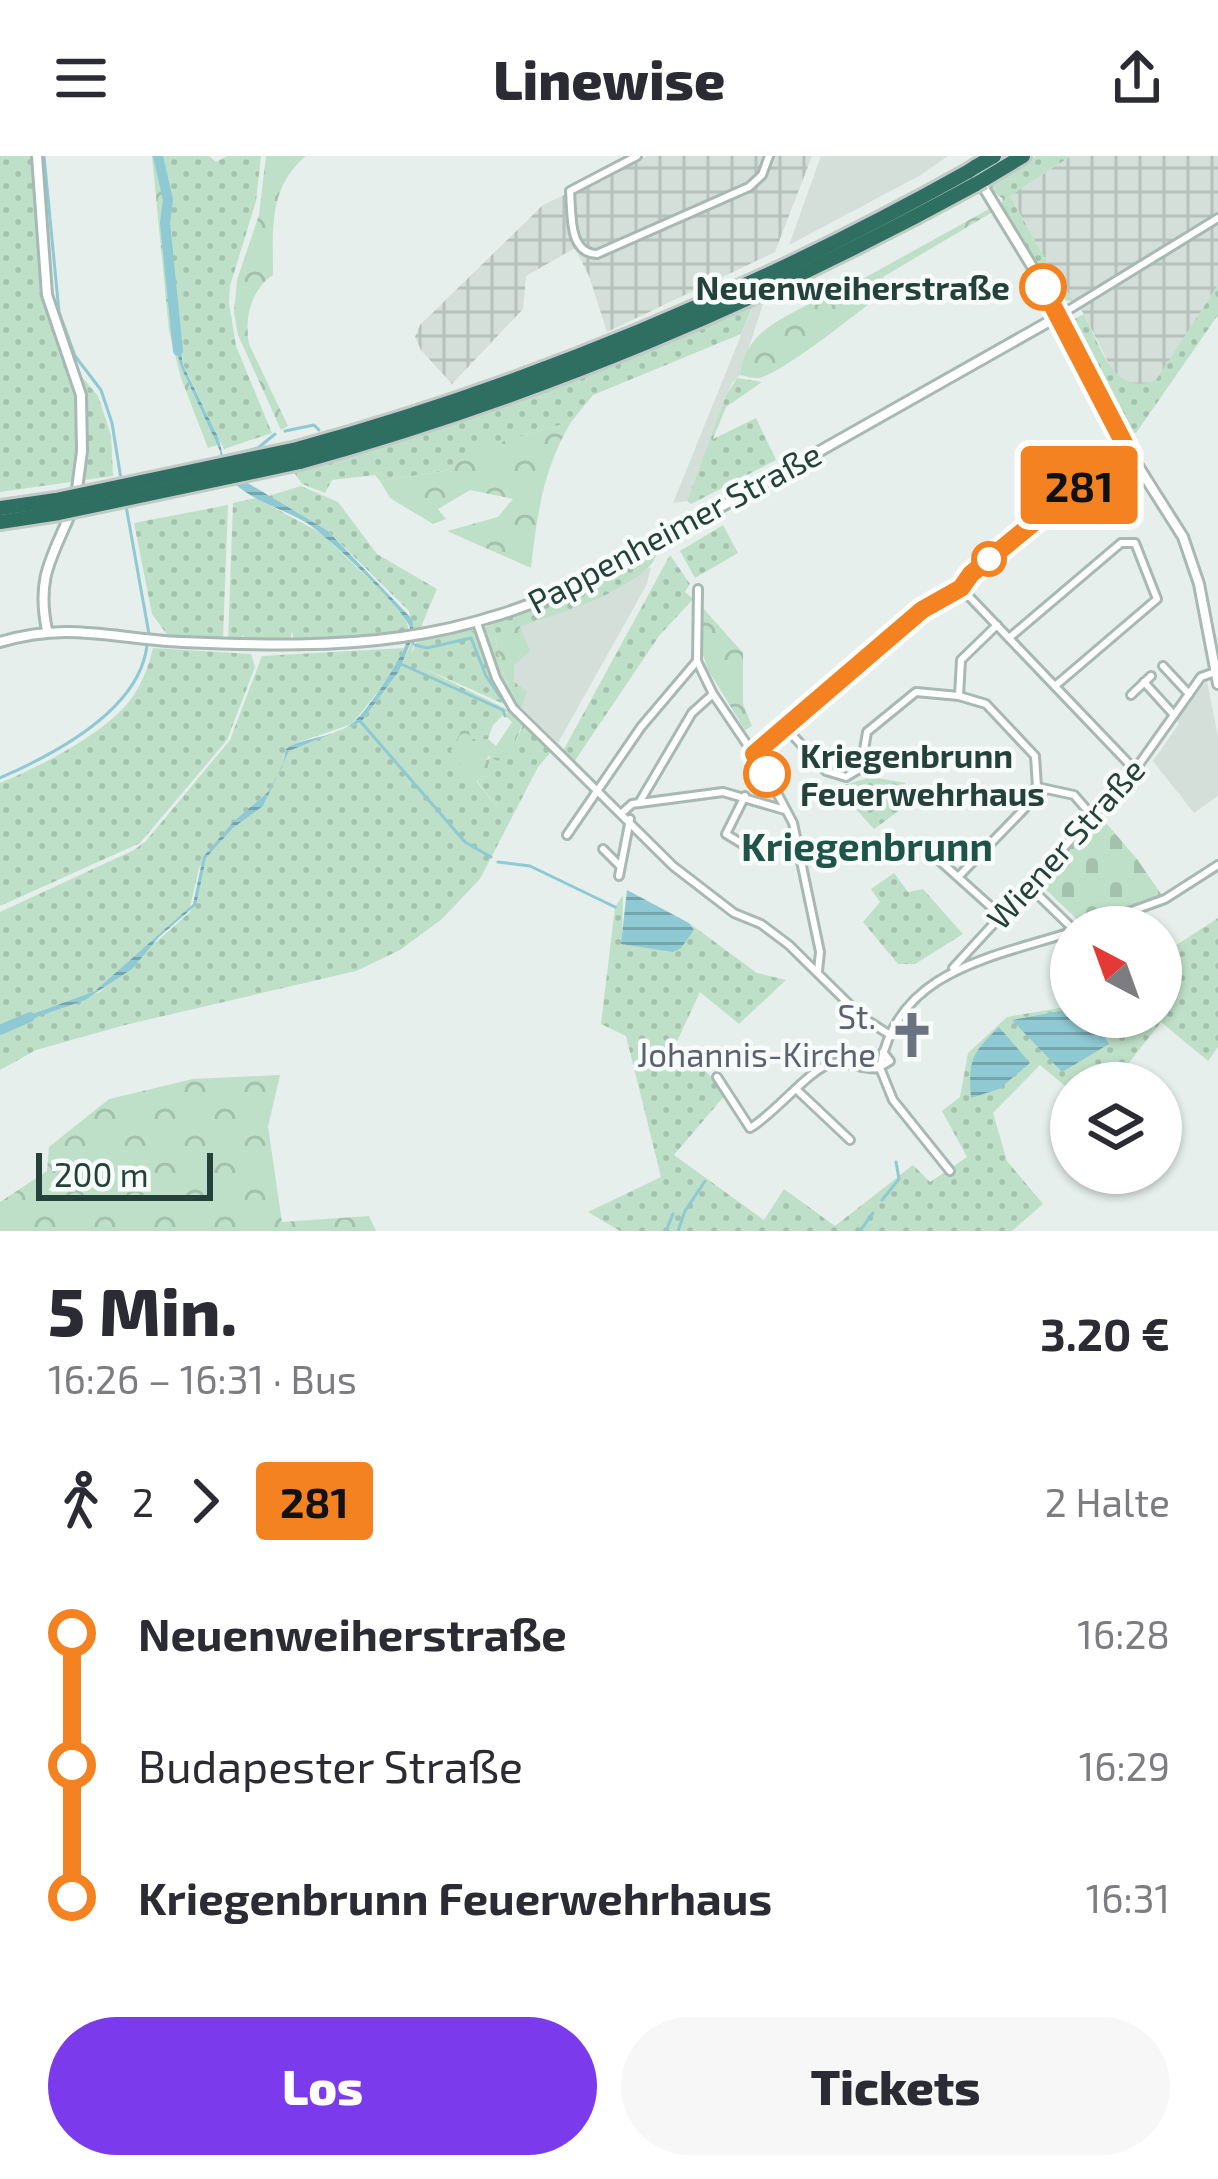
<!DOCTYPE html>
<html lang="de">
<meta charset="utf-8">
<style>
:root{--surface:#fff;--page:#f7f7f7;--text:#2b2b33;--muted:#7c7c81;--accent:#7c3aed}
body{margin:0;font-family:"Exo 2",sans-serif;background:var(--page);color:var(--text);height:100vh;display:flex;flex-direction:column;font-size:45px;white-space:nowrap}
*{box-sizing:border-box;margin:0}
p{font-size:39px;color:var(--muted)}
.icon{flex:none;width:66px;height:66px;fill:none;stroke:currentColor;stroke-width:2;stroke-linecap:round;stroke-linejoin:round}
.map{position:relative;height:1075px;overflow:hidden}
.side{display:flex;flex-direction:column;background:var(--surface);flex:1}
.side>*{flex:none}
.badge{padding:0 24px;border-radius:9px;font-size:42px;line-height:78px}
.needle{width:78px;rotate:319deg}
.controls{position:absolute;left:1050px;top:750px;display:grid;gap:24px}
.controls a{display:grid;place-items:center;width:132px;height:132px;border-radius:50%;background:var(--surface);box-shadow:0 3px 9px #0004;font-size:60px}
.scale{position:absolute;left:36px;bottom:30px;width:177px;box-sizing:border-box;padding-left:12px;border:6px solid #24423a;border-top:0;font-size:33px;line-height:42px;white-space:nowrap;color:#24423a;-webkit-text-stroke:9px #f7fbf9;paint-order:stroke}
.map>.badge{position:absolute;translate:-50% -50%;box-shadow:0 0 0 6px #fff}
.legs{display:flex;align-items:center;gap:18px;height:132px;padding:0 48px;font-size:39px}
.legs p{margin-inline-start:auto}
.overview{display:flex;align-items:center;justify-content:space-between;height:204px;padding:0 48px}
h1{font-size:66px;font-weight:800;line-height:90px}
.action{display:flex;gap:24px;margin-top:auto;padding:24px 48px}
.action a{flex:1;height:138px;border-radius:72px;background:var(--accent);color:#fff;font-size:48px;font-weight:800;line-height:138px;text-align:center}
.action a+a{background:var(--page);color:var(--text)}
ul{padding:0 48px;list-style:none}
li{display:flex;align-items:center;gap:42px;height:132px;font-size:45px}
li i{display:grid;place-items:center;width:18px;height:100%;margin:0 15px;background:currentColor}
li i::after{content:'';width:30px;height:30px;margin:-15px;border:9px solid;border-radius:50%;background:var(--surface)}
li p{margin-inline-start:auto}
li:first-child i{background:linear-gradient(#0000 50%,currentColor 0)}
li:last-child i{background:linear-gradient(currentColor 50%,#0000 0)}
header{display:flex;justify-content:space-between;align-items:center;height:156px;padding:0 48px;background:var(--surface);font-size:54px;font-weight:800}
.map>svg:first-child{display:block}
</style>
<header><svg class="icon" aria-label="menu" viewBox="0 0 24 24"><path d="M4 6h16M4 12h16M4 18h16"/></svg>Linewise<svg class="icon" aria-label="share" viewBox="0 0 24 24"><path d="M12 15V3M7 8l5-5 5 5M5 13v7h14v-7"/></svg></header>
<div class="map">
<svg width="1218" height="1075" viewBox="0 0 1218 1075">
<defs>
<pattern id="industrial-grid" width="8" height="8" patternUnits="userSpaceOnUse" patternTransform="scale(3)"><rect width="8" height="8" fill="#d4dfda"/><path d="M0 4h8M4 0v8" fill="none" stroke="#b6c1bc"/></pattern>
<pattern id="grass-dots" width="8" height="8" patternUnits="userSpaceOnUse" patternTransform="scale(3)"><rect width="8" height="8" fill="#bfe0c8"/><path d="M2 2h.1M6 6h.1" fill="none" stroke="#a4c1ad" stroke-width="1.8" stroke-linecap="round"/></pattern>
<pattern id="forest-crowns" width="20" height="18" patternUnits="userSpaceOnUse" patternTransform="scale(3)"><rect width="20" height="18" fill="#bfe0c8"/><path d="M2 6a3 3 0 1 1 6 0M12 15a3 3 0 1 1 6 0" fill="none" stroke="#a4c1ad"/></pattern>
<pattern id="cemetery-stones" width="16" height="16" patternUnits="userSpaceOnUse" patternTransform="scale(3)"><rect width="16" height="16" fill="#bfe0c8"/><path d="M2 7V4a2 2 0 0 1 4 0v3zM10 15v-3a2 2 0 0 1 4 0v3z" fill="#a4c1ad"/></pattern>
<pattern id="water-rules" width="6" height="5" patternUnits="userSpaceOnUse" patternTransform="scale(3)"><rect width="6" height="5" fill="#8ec9d4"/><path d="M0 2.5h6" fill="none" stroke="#74a5ad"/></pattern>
</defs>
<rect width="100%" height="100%" fill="#e6efeb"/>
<!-- built -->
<g fill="#d4dfda">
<path d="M821 0H948L919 20 789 89Z"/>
<path d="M765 142 740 219 732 227 687 345 673 347 754 147Z"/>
<path d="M651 411 647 428 558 587 515 545 495 478 589 444Z"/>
<path d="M1207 525 1218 581V640L1194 657 1153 605 1179 568 1176 564Z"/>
</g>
<!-- industrial -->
<g fill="url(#industrial-grid)">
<path d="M647 0H812L775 96 607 176 589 120 575 92 526 120 523 153 452 228 421 194 415 181 420 169 543 49Z"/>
<path d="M1071 0H1218V129L1156 225 1141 230 1127 229 1114 218 1084 158 1052 115 1010 40Z"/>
</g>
<!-- grass -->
<g fill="url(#grass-dots)">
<path d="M0 0H34L42 131 68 204 98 240 111 279 113 320 0 336Z"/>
<path d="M162 0H209L216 6 227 0H261L256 45 230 130 229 147 236 190 272 277 224 293 183 208 169 66 171 46Z"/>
<path d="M1036 0H1071L1010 40 1052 115 1074 145 1058 144 1001 50 1003 43 985 29Z"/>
<path d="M1218 129V159L1136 277 1124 276 1071 165 1084 158C1100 189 1113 242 1156 224Z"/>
<path d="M754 147 741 178 593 239 571 266 478 293 445 315 380 325 375 319 332 324 325 337 302 328 293 315 476 261 615 208Z"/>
<path d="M737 222 762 226 726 251 713 283 756 262 776 304 691 348 687 345 726 240Z"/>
<path d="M301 330 338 346 377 398 437 433 418 478H414L409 455 328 375 265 341Z"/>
<path d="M256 342 321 377 406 458 409 479 294 486 292 475 290 486H245L243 479 239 486H228L233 347Z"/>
<path d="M228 349 223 482 168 480 152 458 134 367Z"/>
<path d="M723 369 738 397 695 422 680 395Z"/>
<path d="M661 389C657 397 654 407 647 413 606 447 544 462 495 478 499 504 504 532 522 551H518C500 531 484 498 485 471L570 436Z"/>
<path d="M670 399 690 428 685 436 693 443 659 480 574 606 563 595Z"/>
<path d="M469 473 479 478 493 524 506 549 419 510 508 554 493 569 488 583H471L463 573 452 595 501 656 477 625 491 613 485 605 516 585 524 566 550 597 538 611 480 723 442 763 400 794 356 815 125 869 36 894 0 914V874L100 836 191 755 206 702 233 672 263 649 289 595 361 566 399 515 412 485H415L411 498 418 484Z"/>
<path d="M153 492 251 498 255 511 227 584 140 687 0 750V627C39 611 113 574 135 537 144 523 149 508 153 492Z"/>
<path d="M404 492 392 518 352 568 299 586 284 599 282 612 267 637 234 665 199 712 190 751 95 835 0 870V756L134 694 146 685 230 584 262 500Z"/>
<path d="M872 621 905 627 903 652 874 673 844 640V629Z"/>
<path d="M894 717 908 736 923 733 963 778 915 808H898L863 766 880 746 871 733Z"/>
<path d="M623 739 622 788 673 795 694 774 689 767 757 817 786 824 739 868 700 836 671 898 703 912 726 938 674 999 764 1064 784 1033 835 1070 913 1009 930 1026 967 1001 942 955 960 941 968 897 1007 861 1065 851 1063 835 1071 832V861H1161V799L1218 762V891L1208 905 1161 866 1113 927H1071V935L1040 909 993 957 1007 1005 1043 1048 1012 1075H620L588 1056 661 1021 626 880 601 868 615 751Z"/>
</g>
<!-- forest -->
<g fill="url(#forest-crowns)">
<path d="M152 0H162C177 60 170 122 179 184L175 186 181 211 217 289 208 292 181 222 169 175Z"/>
<path d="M266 0H306C268 32 273 72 273 119 251 134 244 162 249 188L288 270 281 274 238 179 234 156 237 124 259 59Z"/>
<path d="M989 53 991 57 883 121 888 133C865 151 782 218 759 222 753 223 746 220 740 219 745 176 781 163 815 145L821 146Z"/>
<path d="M571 266C543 313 537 359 531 412L447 375 498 361 513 343 470 334 438 353 446 363 433 368 390 342 380 325 445 315 477 293Z"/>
<path d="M703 452 743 497V548L752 570 745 574 708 514 702 496Z"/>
<path d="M520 470 530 495 514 509V526L527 535 522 551C504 532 499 503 495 478Z"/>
<path d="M508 554 524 564 512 594 509 593 498 605 489 600 485 605 492 613 474 627 451 595 463 572H468L471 583H488L496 590 512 566 505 560Z"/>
<path d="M280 919 268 971 282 1066 369 1060 376 1075H0V1046L47 1015 49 991 109 943 193 923Z"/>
</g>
<!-- cemetery -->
<path fill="url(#cemetery-stones)" d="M1101 661 1137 703 1163 741 1083 769 1038 726Z"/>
<!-- water -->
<g fill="url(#water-rules)">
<path d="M179 184 183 209 219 283 224 305 236 320 328 375 412 463 414 478 399 515 361 566 289 595 263 650 233 672 206 702 196 749 159 781 132 813 85 844 0 874V870L95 835 193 748 203 701 234 665 267 637 282 612 286 593C305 580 337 582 354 566 369 553 411 491 410 472 408 456 325 378 307 367 278 349 220 338 220 295L181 211 174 185Z"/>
<path d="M627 734 689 767 694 774 681 792 673 796 621 788Z"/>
<path d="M1071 853V861H1092L1109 888 1062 916 1012 864Z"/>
<path d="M999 871 1030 907 999 933 971 942C968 904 972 897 999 871Z"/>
</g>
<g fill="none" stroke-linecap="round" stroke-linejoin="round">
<!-- stream -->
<g stroke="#8ec9d4" stroke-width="3">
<path d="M44 0 59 156 75 200 101 234 112 267 121 323"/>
<path d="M285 275 314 269 319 274"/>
<path d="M222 301 258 292 275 278"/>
<path d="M126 350 149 478"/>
<path d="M415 489 427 492 471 482 486 520 503 545"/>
<path d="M401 508 503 554 505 560"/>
<path d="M360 565 465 686 491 701"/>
<path d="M0 622C55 598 140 554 147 489"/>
<path d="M498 706 530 710 615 751"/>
<path d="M882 1044 899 1023 896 1006"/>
<path d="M666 1075 673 1058"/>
<path d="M678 1075 685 1055 705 1025"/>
<path d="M860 1075 873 1057"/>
</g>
<!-- river -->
<g stroke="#8ec9d4" stroke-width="10">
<path d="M158 0 168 44 165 67 178 195"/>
<path d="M0 874 30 861"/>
</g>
<defs>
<g id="minor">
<path d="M637 0 570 35C572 58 568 97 597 98L749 31 762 19 769 0"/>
<path d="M1057 161 1218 62"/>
<path d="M961 432 1135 614"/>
<path d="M698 433 697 505 713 538 767 618 793 667 820 796 818 815"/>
<path d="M477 467 496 522 513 552 564 602 673 710 734 757 761 768 789 789 862 861 887 877"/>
<path d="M1009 482 1121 387H1135L1157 443 1055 530"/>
<path d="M1163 510 1189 538"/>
<path d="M1144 526 1174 559"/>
<path d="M1131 539 1151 520"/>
<path d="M959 540 961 504 997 469"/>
<path d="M784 570 826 615 846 621 861 612 867 576 916 536 959 540 986 548 1035 600 1037 631 1032 635 1025 652 960 719"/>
<path d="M754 598 922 454 961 432 971 418 1126 291"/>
<path d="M1037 631 1074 639 1094 662"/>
<path d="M745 640 726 678 759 698"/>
<path d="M639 647 692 557 713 538"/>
<path d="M622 657 632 648 723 636 785 654"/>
<path d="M567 679 641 571 697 505"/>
<path d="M603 693 620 710"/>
<path d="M940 705 1000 759"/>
<path d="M619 720 630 663"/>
<path d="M1029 730 1071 771"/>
<path d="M1087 771 1165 743 1218 709"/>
<path d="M953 812 1135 614 1201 521 1215 516"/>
<path d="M880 911 890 905 883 896"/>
<path d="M880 912C897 814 991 802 1071 776"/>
<path d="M880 912 893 944 950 1015"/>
<path d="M717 921 750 972C775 958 812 910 833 907 850 904 862 915 880 912"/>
<path d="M796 933 850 984"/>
</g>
<g id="tertiary">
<path d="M37 0 47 139 81 239 82 295 76 341"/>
<path d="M981 27 1036 117 1126 291 1183 381 1199 428 1218 528"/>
<path d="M47 474C36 421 52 402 71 356"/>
<path d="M0 486C71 465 112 483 182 486 352 493 455 490 611 413L1057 161"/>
</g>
<g id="motorway">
<path d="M975 11 994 0"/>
<path d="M983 24 1023 0"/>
<path d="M297 293C533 228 755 135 969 15"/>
<path d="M300 306C540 239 757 148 976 28"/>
<path d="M0 352 56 344"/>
<path d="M0 366 59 357"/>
</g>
</defs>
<!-- minor casing -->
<use href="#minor" stroke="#a8b8b2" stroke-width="12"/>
<!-- tertiary casing -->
<use href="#tertiary" stroke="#a8b8b2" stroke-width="14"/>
<!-- motorway casing -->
<use href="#motorway" stroke="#c2cac8" stroke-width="20"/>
<!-- minor -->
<use href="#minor" stroke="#fff" stroke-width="6"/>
<!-- tertiary -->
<use href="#tertiary" stroke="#fff" stroke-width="8"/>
<!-- motorway -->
<use href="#motorway" stroke="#2f6f62" stroke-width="14"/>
<defs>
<g id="motorway-bridge">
<path d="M969 15 975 11"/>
<path d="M976 28 983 24"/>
<path d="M56 344 297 293"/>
<path d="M59 357 300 306"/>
</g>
</defs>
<!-- motorway-bridge casing -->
<use href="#motorway-bridge" stroke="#c2cac8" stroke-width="20" stroke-linecap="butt"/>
<!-- motorway-bridge -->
<use href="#motorway-bridge" stroke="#2f6f62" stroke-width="14"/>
</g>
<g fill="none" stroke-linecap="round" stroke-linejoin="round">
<defs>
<path id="line-1" d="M767 618 754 598 922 454 961 432 971 418 1126 291 1043 131"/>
</defs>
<!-- line-1 casing -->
<use href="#line-1" stroke="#fff" stroke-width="27"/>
<!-- line-1 -->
<use href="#line-1" stroke="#f58220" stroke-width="18"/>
</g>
<!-- icons -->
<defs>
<symbol id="church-bare" viewBox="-9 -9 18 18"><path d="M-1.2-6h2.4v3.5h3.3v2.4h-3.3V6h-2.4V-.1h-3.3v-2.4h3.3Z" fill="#6b7280" stroke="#f7fbf9" stroke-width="2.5" paint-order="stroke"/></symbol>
</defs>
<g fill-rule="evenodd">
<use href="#church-bare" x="879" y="846" width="66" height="66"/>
</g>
<!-- markers -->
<g fill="#fff" stroke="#f58220" stroke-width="6">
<circle cx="1043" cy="131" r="21"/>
<circle cx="989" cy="403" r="15"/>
<circle cx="767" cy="618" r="21"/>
</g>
<g text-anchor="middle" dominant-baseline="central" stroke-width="9" stroke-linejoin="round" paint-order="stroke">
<!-- stop labels -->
<g font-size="33" font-weight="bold" fill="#24423a" stroke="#f7fbf9" text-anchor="end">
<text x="1010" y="131">Neuenweiherstraße</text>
<text x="800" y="599" text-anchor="start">Kriegenbrunn<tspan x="800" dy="38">Feuerwehrhaus</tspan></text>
</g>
<!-- street labels -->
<g font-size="33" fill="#24423a" stroke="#f7fbf9">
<text transform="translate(674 371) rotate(-28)">Pappenheimer Straße</text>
<text transform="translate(1065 687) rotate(-48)">Wiener Straße</text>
</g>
<!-- worship labels -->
<g font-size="33" fill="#5b616d" stroke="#f7fbf9" text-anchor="end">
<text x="876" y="860">St.<tspan x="876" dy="38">Johannis-Kirche</tspan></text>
</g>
<!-- quarter labels -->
<g font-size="39" font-weight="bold" fill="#1f5548" stroke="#f7fbf9">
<text x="867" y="689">Kriegenbrunn</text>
</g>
</g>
</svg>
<div class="controls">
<a><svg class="needle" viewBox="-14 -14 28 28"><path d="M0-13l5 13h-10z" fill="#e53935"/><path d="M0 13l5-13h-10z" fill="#7c7c81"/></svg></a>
<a><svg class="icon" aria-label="layers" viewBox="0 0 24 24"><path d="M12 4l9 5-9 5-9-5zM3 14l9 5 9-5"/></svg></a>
</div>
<div class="scale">200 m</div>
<b class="badge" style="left:1079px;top:329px;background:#f58220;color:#111">281</b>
</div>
<section class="side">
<div class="overview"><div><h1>5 Min.</h1><p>16:26 – 16:31 · Bus</p></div><b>3.20 €</b></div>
<div class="legs"><svg class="icon" aria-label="walk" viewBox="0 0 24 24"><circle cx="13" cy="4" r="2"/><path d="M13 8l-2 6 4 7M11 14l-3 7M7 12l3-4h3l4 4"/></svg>2<svg class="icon" aria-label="forward" viewBox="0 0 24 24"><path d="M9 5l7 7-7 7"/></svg><b class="badge" style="background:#f58220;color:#111">281</b><p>2 Halte</p></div>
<ul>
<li><i style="color:#f58220"></i><b>Neuenweiherstraße</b><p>16:28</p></li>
<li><i style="color:#f58220"></i><span>Budapester Straße</span><p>16:29</p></li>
<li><i style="color:#f58220"></i><b>Kriegenbrunn Feuerwehrhaus</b><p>16:31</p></li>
</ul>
<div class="action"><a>Los</a><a>Tickets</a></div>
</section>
